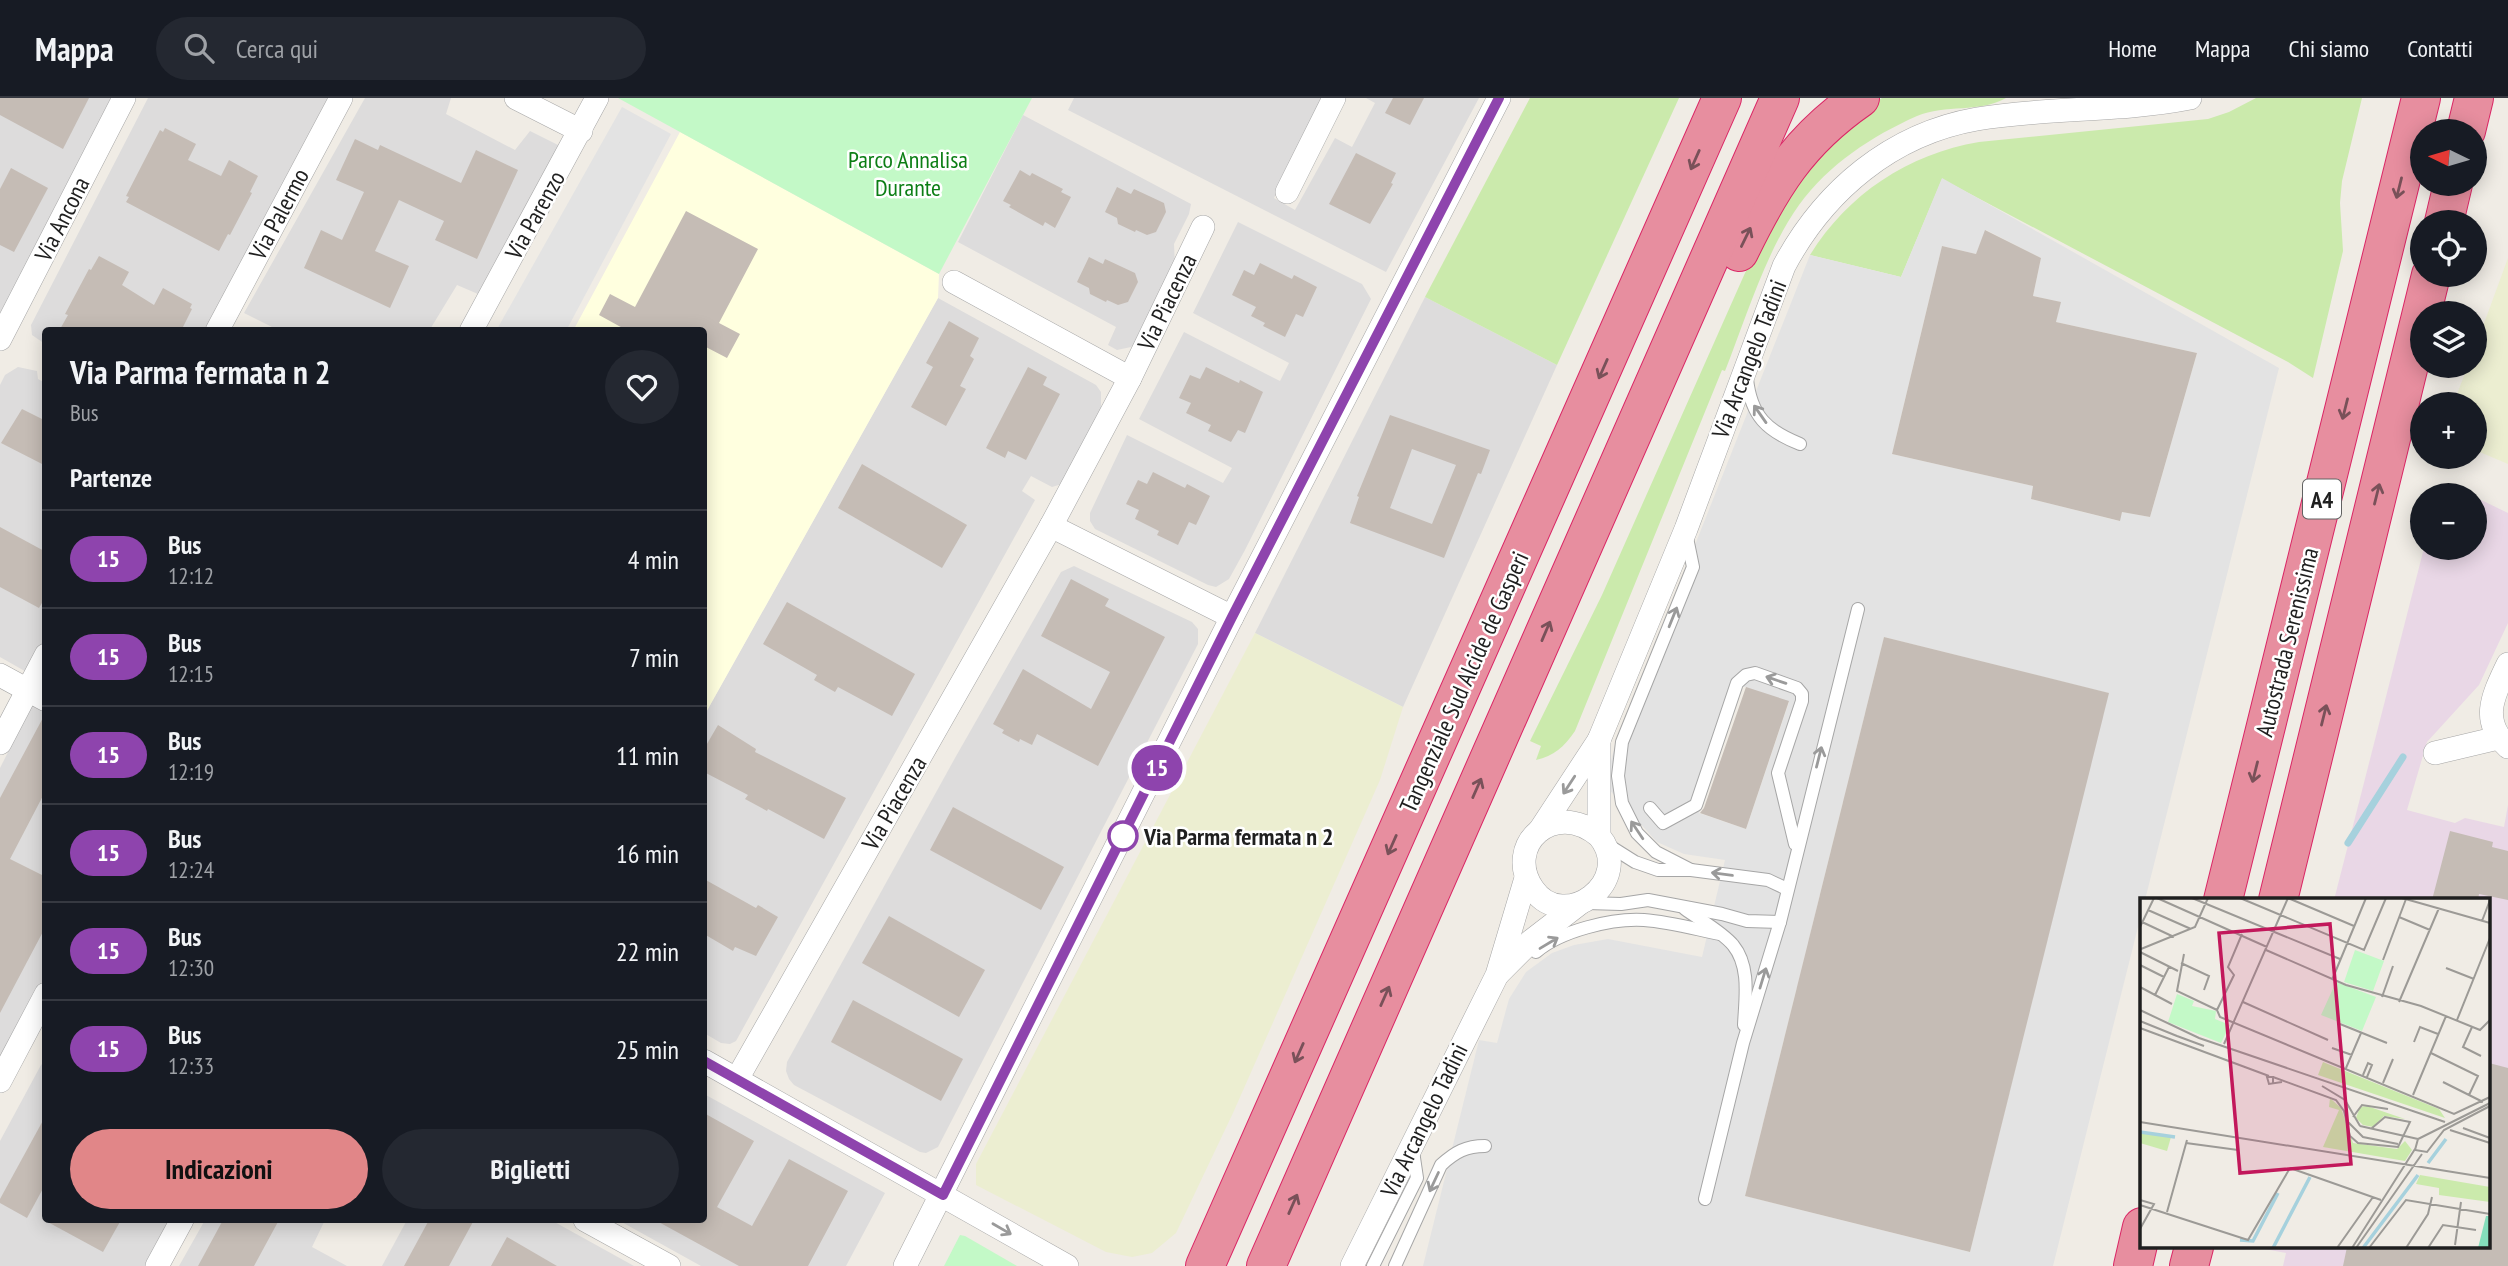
<!DOCTYPE html>
<html lang="it">
<meta charset="utf-8">
<style>
:root{--surface:#171b24;--page:#242831;--text:#f1f3f6;--muted:#9ea1a6;--line:#363941;--accent:#e18688}
body{margin:0;font-family:"PT Sans Narrow",sans-serif;background:var(--page);color:var(--text);height:100vh;display:flex;flex-direction:column;font-size:26px;white-space:nowrap}
*{box-sizing:border-box;margin:0}
p{font-size:23px;color:var(--muted)}
.icon{flex:none;width:38px;height:38px;fill:none;stroke:currentColor;stroke-width:2;stroke-linecap:round;stroke-linejoin:round}
.map{position:relative;flex:1;overflow:hidden}
.side{position:absolute;left:42px;top:229px;width:665px;height:896px;display:flex;flex-direction:column;background:var(--surface);border-radius:7px;box-shadow:0 4px 18px #0003}
.side>*{flex:none}
.badge{padding:0 14px;border-radius:23px;font-size:24px;line-height:46px}
.needle{width:46px;rotate:275deg}
.buttons{position:absolute;left:2410px;top:21px;display:grid;gap:14px}
.buttons a{display:grid;place-items:center;width:77px;height:77px;border-radius:50%;background:var(--surface);box-shadow:0 4px 18px #0003;font-size:35px}
.map>.badge{position:absolute;translate:-50% -50%;box-shadow:0 0 0 4px #fff}
h2{padding:0 28px;font-size:26px;line-height:63px}
.round{display:grid;place-items:center;flex:none;width:74px;height:74px;border-radius:37px;background:var(--page)}
.summary{display:flex;align-items:center;justify-content:space-between;height:119px;padding:0 28px}
h1{font-size:33px;font-weight:700;line-height:52px}
.cta{display:flex;gap:14px;margin-top:auto;padding:14px 28px}
.cta a{flex:1;height:80px;border-radius:42px;background:var(--accent);color:#111;font-size:28px;font-weight:700;line-height:80px;text-align:center}
.cta a+a{background:var(--page);color:var(--text)}
ul{padding:0;list-style:none}
li{display:flex;align-items:center;gap:21px;height:98px;padding:0 28px;border-top:2px solid var(--line)}
li div{flex:1}
li b{display:block;font-size:26px}
li em{font-style:normal}
li .badge{min-width:77px;font-weight:700;text-align:center}
header{display:flex;align-items:center;gap:42px;box-sizing:border-box;height:98px;padding:0 35px;background:var(--surface);border-bottom:2px solid var(--line)}
header strong{font-size:33px}
nav{display:flex;gap:38px;margin-inline-start:auto;font-size:24px}
.search{width:490px;height:63px;background:var(--page);display:flex;align-items:center;gap:18px;box-sizing:border-box;padding:0 24px;border-radius:38px;color:var(--muted);font-size:26px}
.map>svg:first-child{display:block}
</style>
<header>
<strong>Mappa</strong>
<div class="search"><svg class="icon" aria-label="search" viewBox="0 0 24 24"><circle cx="10" cy="10" r="6"/><path d="M15 15l6 6"/></svg>Cerca qui</div>
<nav><a>Home</a><a>Mappa</a><a>Chi siamo</a><a>Contatti</a></nav>
</header>
<div class="map">
<svg width="2508" height="1168" viewBox="0 0 2508 1168">
<rect width="100%" height="100%" fill="#f0ece5"/>
<!-- residential -->
<g fill="#dddcdc">
<path d="M0 0H115L0 221Z"/>
<path d="M148 0H329L210 233H46L45 246 32 237 31 227Z"/>
<path d="M365 0H451L446 16 515 52 530 33 558 47V54L478 196 457 187 429 233H280L244 215Z"/>
<path d="M1074 0H1325L1274 100 1295 112 1335 40 1352 49 1375 5 1366 0H1479L1386 174 1068 12Z"/>
<path d="M1023 17 1191 106 1189 116 1174 146 1175 168 1136 245 1131 249 1117 252 1108 247 1116 229 958 144Z"/>
<path d="M1238 124 1362 186 1371 201 1245 452 1229 481 1216 489 1208 487 1095 431 1090 423V415L1127 337 1223 385 1232 370 1139 321 1184 234 1280 283 1289 265 1193 215Z"/>
<path d="M1425 199 1557 267 1403 609 1255 535Z"/>
<path d="M938 200 1096 287 1101 294V310L1062 386 1052 389 1031 378 1022 393 1035 402 736 943 730 946 721 945 704 935V618Z"/>
<path d="M18 269 37 273 38 281 45 285V547L30 576 0 559V287L5 277Z"/>
<path d="M1074 468 1192 524 1198 531V546L938 1049 926 1055 920 1054 794 987 789 981 786 973 787 964 955 660 1061 474Z"/>
<path d="M33 605 46 612 45 878 0 962V670Z"/>
<path d="M45 963 46 1122H178L154 1168H0V1043L41 967Z"/>
<path d="M704 996 885 1095 846 1168H701L618 1122H704Z"/>
<path d="M205 1122H325L312 1149 347 1168H179Z"/>
<path d="M407 1122H551L634 1168H382Z"/>
</g>
<!-- industrial -->
<path fill="#e9d7e6" d="M2475 399 2508 415V525L2479 587 2427 644 2407 712 2455 725 2465 720 2504 729 2508 707V1168H2283L2286 1155 2254 1149H2489V802H2334L2424 450H2474Z"/>
<!-- education -->
<path fill="#ffffdf" d="M680 34 939 176 938 200 704 618V233H573Z"/>
<!-- farmland -->
<g fill="#eceed1">
<path d="M2508 160V366L2475 352 2474 306H2453L2468 268H2474L2475 250Z"/>
<path d="M1255 535 1403 609 1380 682 1233 1015 1176 1135 1152 1155 1132 1159 1106 1154 976 1087V1066Z"/>
</g>
<!-- grass -->
<g fill="#cbeaac">
<path d="M1530 0H1679L1557 267 1425 199Z"/>
<path d="M1882 0H2006C1980 15 1945 6 1917 18 1872 38 1829 66 1799 107 1766 153 1746 220 1725 273L1722 272 1575 633C1564 649 1554 658 1536 662L1541 648 1530 643 1602 497 1745 175 1790 94 1860 14Z"/>
<path d="M2256 0H2362L2342 83 2340 105 2343 153 2313 280 2288 264 1942 81 1901 179 1810 157C1848 96 1908 56 1979 44L2208 21 2229 14Z"/>
</g>
<!-- park -->
<g fill="#c3f9c7">
<path d="M618 0H1032L939 176Z"/>
<path d="M960 1137 965 1138 1017 1168H944Z"/>
</g>
<!-- parking -->
<g fill="#e3e3e3" fill-rule="evenodd">
<path d="M622 9 671 36 566 233H496Z"/>
<path d="M1942 80 2279 270 2145 802H2142V813L2053 1168H1423L1479 942 1497 945 1509 901 1526 874 1552 855 1574 847 1608 841 1702 859 1725 762 1684 756 1657 744 1605 687 1614 651 1810 157 1901 179ZM1986 132 2041 160 2033 198 2060 204 2056 224 2197 255 2150 419 2122 414 2119 423 2031 401 2033 388 1892 356 1942 148 1976 156ZM1884 539 2108 595 1970 1154 1745 1098ZM1742 588 1789 604 1746 731 1699 715Z"/>
</g>
<g fill="none" stroke-linecap="round" stroke-linejoin="round">
<!-- stream -->
<path stroke="#a6d1dd" stroke-width="7" d="M2348 745 2403 659"/>
</g>
<!-- building -->
<g fill="#c5bcb5" fill-rule="evenodd">
<path d="M0 0H89L63 51 0 17Z"/>
<path d="M1393 0H1424L1410 27 1385 15Z"/>
<path d="M165 30 196 46 188 62 221 78 229 62 258 78 250 94 252 95 230 137 228 136 219 153 126 104 129 99 126 98 160 32 163 34Z"/>
<path d="M355 41 378 52 380 47 461 85 476 52 518 72 477 161 435 142 444 123 399 102 375 153 409 168 390 210 304 170 321 132 342 142 364 94 336 82Z"/>
<path d="M1356 55 1396 75 1391 85 1393 86 1370 126 1329 106Z"/>
<path d="M11 70 48 90 14 154 0 147V91Z"/>
<path d="M1020 72 1030 78 1032 75 1063 91 1061 94 1071 99 1055 130 1045 124 1043 128 1009 109 1011 107 1003 103Z"/>
<path d="M1117 89 1131 96 1134 91 1164 105 1166 114 1156 134 1147 137 1136 132 1135 134 1118 126 1117 120 1105 114Z"/>
<path d="M686 113 758 151 719 225 740 236 727 260 704 248V233H628L599 217 610 196 635 209Z"/>
<path d="M1985 132 2041 160 2033 198 2061 204 2056 224 2197 255 2150 419 2122 414 2120 423 2031 401 2033 388 1892 356 1942 148 1976 156Z"/>
<path d="M99 158 129 174 122 187 154 207 163 190 192 206 190 210 192 211 181 233H59L68 217 65 216 89 171 91 172Z"/>
<path d="M1089 159 1103 166 1105 161 1135 175 1138 184 1128 204 1118 207 1107 202 1106 204 1090 196 1089 190 1077 184Z"/>
<path d="M1260 165 1292 181 1294 177 1317 189 1303 219 1296 216 1285 239 1263 228 1265 225 1251 218 1256 209 1232 197 1244 172 1254 177Z"/>
<path d="M949 223 979 240 970 258 974 261 960 288 966 291 946 328 911 309 933 269 926 265Z"/>
<path d="M1028 269 1047 279 1043 287 1060 296 1026 362 1008 353 1005 360 986 350Z"/>
<path d="M1206 269 1239 285 1240 282 1263 294 1245 335 1238 332 1231 344 1208 333 1211 327 1186 315 1191 305 1179 300 1190 277 1200 281Z"/>
<path d="M22 311 46 323V368L1 345Z"/>
<path d="M1390 317 1490 352 1481 376 1478 375 1444 460 1350 425 1359 399 1357 398ZM1412 351 1456 367 1432 426 1390 410Z"/>
<path d="M862 366 967 427 942 470 838 410Z"/>
<path d="M1153 374 1185 390 1187 386 1210 398 1196 427 1189 424 1178 447 1157 437 1159 433 1135 421 1139 412 1126 406 1138 382 1147 386Z"/>
<path d="M0 429 46 454V498L39 510 0 489Z"/>
<path d="M1071 481 1109 501 1105 508 1165 539 1098 668 1037 636 1032 647 1020 641 1019 644 1002 635 1004 632 993 626 1023 571 1091 611 1110 574 1041 538Z"/>
<path d="M787 504 915 576 892 618 838 589 835 594 814 582 817 577 763 546Z"/>
<path d="M1884 539 2109 595 1970 1154 1745 1098Z"/>
<path d="M1746 589 1789 603 1746 731 1700 715 1704 710Z"/>
<path d="M45 616 46 692 10 761 46 779V828L0 915V700Z"/>
<path d="M718 627 756 651 755 654 846 700 824 741 768 711 767 713 745 701 748 697 704 674V651Z"/>
<path d="M953 709 1064 769 1041 812 930 752Z"/>
<path d="M2450 733 2493 744 2492 749 2508 753V802L2479 796 2478 802H2432Z"/>
<path d="M704 781 756 810 758 807 778 819 756 858 735 849 733 853 704 836Z"/>
<path d="M889 818 985 872 959 919 862 865Z"/>
<path d="M853 902 963 961 941 1003 831 944Z"/>
<path d="M2489 965 2508 970V1168H2343L2347 1149H2489Z"/>
<path d="M704 1015 754 1043 717 1109 752 1128 789 1061 848 1093 808 1168H739L655 1122H704Z"/>
<path d="M46 1017V1085L27 1120 0 1105V1101Z"/>
<path d="M44 1122H121L103 1154Z"/>
<path d="M223 1122H279L254 1168H198Z"/>
<path d="M429 1122H474L449 1168H404Z"/>
<path d="M507 1139 557 1168H491Z"/>
</g>
<g fill="none" stroke-linecap="round" stroke-linejoin="round">
<defs>
<g id="lane">
<path d="M1747 281C1751 318 1767 333 1800 346"/>
<path d="M1686 435 1693 469 1622 644 1618 678 1622 705 1637 735 1656 754 1691 772"/>
<path d="M1650 710 1663 725 1696 707 1737 585 1746 577 1755 575 1797 590 1802 596V603L1778 675 1795 746"/>
<path d="M1608 747 1635 764 1658 772H1691L1768 782 1787 791"/>
<path d="M1587 805 1621 806 1648 802 1722 816 1747 823 1780 824"/>
<path d="M1685 811C1700 822 1721 833 1733 847 1751 869 1745 902 1744 927"/>
<path d="M1536 854C1560 833 1612 820 1644 822 1670 824 1695 831 1720 836"/>
<path d="M1705 1101 1743 945 1780 824 1858 511"/>
<path d="M1373 1168 1417 1080 1413 1053"/>
<path d="M1395 1168 1441 1067C1455 1054 1466 1048 1485 1048"/>
</g>
<g id="street">
<path d="M516 0 581 33"/>
<path d="M1287 94 1334 0"/>
<path d="M954 184 1130 280"/>
<path d="M217 233 341 0"/>
<path d="M471 233 597 0"/>
<path d="M0 241 124 0"/>
<path d="M1051 428 1232 519"/>
<path d="M2508 566C2494 596 2479 622 2508 649"/>
<path d="M0 577 46 602"/>
<path d="M1599 642V738C1636 783 1564 836 1533 791 1503 748 1554 700 1599 738"/>
<path d="M0 645 46 557"/>
<path d="M2435 655 2498 640"/>
<path d="M1540 732 1599 642 1686 431 1784 168C1824 93 1891 36 1977 21 2047 9 2119 14 2190 0"/>
<path d="M1499 875 1531 843 1579 806"/>
<path d="M704 963 1067 1168"/>
<path d="M737 981 1051 428 1130 280 1203 129"/>
<path d="M0 983 46 896"/>
<path d="M585 1122 669 1168"/>
<path d="M157 1168 182 1122"/>
<path d="M905 1168 1232 519 1499 0"/>
<path d="M1352 1168 1497 877 1526 780"/>
</g>
<g id="highway">
<path d="M2466 33 2474 0"/>
<path d="M2444 124 2453 86"/>
<path d="M1739 154C1771 88 1798 43 1860 0"/>
<path d="M2223 802 2421 0"/>
<path d="M2278 802 2431 177"/>
<path d="M1205 1168 1722 0"/>
<path d="M1266 1168 1780 0"/>
<path d="M2133 1168 2142 1129"/>
<path d="M2189 1168 2194 1149"/>
</g>
</defs>
<!-- lane casing -->
<use href="#lane" stroke="#a6a6a6" stroke-width="14"/>
<!-- street casing -->
<use href="#street" stroke="#a6a6a6" stroke-width="24"/>
<!-- highway casing -->
<use href="#highway" stroke="#da2665" stroke-width="40"/>
<!-- lane -->
<use href="#lane" stroke="#fff" stroke-width="12"/>
<!-- street -->
<use href="#street" stroke="#fff" stroke-width="23"/>
<!-- highway -->
<use href="#highway" stroke="#e78e9f" stroke-width="38"/>
</g>
<!-- one-way arrows -->
<defs><path id="oneway-shaft" d="M-6 0H5M1.5-3L5.5 0L1.5 3" fill="none" stroke-width="1.6" stroke-linecap="round" stroke-linejoin="round" transform="scale(1.75)"/></defs>
<g stroke="#795159">
<use href="#oneway-shaft" transform="translate(1695 62) rotate(114)"/>
<use href="#oneway-shaft" transform="translate(2399 90) rotate(104)"/>
<use href="#oneway-shaft" transform="translate(1746 139) rotate(-64)"/>
<use href="#oneway-shaft" transform="translate(1603 271) rotate(114)"/>
<use href="#oneway-shaft" transform="translate(2345 311) rotate(104)"/>
<use href="#oneway-shaft" transform="translate(2377 396) rotate(-76)"/>
<use href="#oneway-shaft" transform="translate(1546 533) rotate(-67)"/>
<use href="#oneway-shaft" transform="translate(2324 617) rotate(-76)"/>
<use href="#oneway-shaft" transform="translate(2255 674) rotate(104)"/>
<use href="#oneway-shaft" transform="translate(1477 690) rotate(-66)"/>
<use href="#oneway-shaft" transform="translate(1392 747) rotate(114)"/>
<use href="#oneway-shaft" transform="translate(1385 898) rotate(-66)"/>
<use href="#oneway-shaft" transform="translate(1299 955) rotate(114)"/>
<use href="#oneway-shaft" transform="translate(1293 1106) rotate(-66)"/>
</g>
<g stroke="#9a9a9a">
<use href="#oneway-shaft" transform="translate(1760 316) rotate(-125)"/>
<use href="#oneway-shaft" transform="translate(1673 519) rotate(-68)"/>
<use href="#oneway-shaft" transform="translate(1776 582) rotate(-161)"/>
<use href="#oneway-shaft" transform="translate(1819 659) rotate(-76)"/>
<use href="#oneway-shaft" transform="translate(1569 687) rotate(123)"/>
<use href="#oneway-shaft" transform="translate(1637 732) rotate(-124)"/>
<use href="#oneway-shaft" transform="translate(1722 776) rotate(-172)"/>
<use href="#oneway-shaft" transform="translate(1549 845) rotate(-31)"/>
<use href="#oneway-shaft" transform="translate(1763 880) rotate(-73)"/>
<use href="#oneway-shaft" transform="translate(1434 1084) rotate(115)"/>
<use href="#oneway-shaft" transform="translate(1002 1131) rotate(30)"/>
</g>
<g fill="none" stroke-linecap="round" stroke-linejoin="round">
<defs>
<path id="line" d="M704 963 943 1097 1232 519 1499 0"/>
</defs>
<!-- line casing -->
<use href="#line" stroke="#fff" stroke-width="16"/>
<!-- line -->
<use href="#line" stroke="#8e44ad" stroke-width="10"/>
</g>
<!-- markers -->
<circle fill="#fff" stroke="#8e44ad" stroke-width="3.5" cx="1123" cy="738" r="14"/>
<g text-anchor="middle" dominant-baseline="central" stroke-width="5" stroke-linejoin="round" paint-order="stroke">
<!-- shield labels -->
<rect fill="#fff" stroke="#626262" stroke-width="2" x="2303" y="381.5" width="38" height="39" rx="5"/>
<g font-size="23" font-weight="bold" fill="#1f1f1f">
<text x="2322" y="401">A4</text>
</g>
<!-- park labels -->
<g font-size="24" fill="#0c7e15" stroke="#fff">
<text x="908" y="61">Parco Annalisa<tspan x="908" dy="28">Durante</tspan></text>
</g>
<!-- street labels -->
<g font-size="24" fill="#1f1f1f" stroke="#fff">
<text transform="translate(279 116) rotate(-62)">Via Palermo</text>
<text transform="translate(535 117) rotate(-61)">Via Parenzo</text>
<text transform="translate(62 121) rotate(-63)">Via Ancona</text>
<text transform="translate(1167 204) rotate(-64)">Via Piacenza</text>
<text transform="translate(1749 261) rotate(-69)">Via Arcangelo Tadini</text>
<text transform="translate(2287 544) rotate(-76)">Autostrada Serenissima</text>
<text transform="translate(1464 584) rotate(-66)">Tangenziale Sud Alcide de Gasperi</text>
<text transform="translate(894 705) rotate(-60)">Via Piacenza</text>
<text transform="translate(1424 1022) rotate(-64)">Via Arcangelo Tadini</text>
</g>
<!-- stop labels -->
<g font-size="24" font-weight="bold" fill="#1f1f1f" stroke="#fff" text-anchor="start">
<text x="1144" y="738">Via Parma fermata n 2</text>
</g>
</g>
<!-- overview -->
<g transform="translate(2140 800)">
<rect width="350" height="350" fill="#f0ece5"/>
<path d="M183 164 299 211 305 220 178 177ZM190 200 201 210 213 245 257 251 265 243 272 252 265 263 183 249 199 212 189 209ZM227 208 265 221 244 218 233 229 223 227 216 220 220 209ZM0 234 31 239 27 253 0 245ZM280 277 350 289V304L299 297V290L276 286Z" fill="#cbeaac"/>
<path d="M215 52 244 63 233 93 204 84ZM196 84 236 99 222 133 181 117ZM37 96 54 103 52 108 76 113 75 121 90 127 81 145 28 124Z" fill="#c3f9c7"/>
<path d="M346 318H350V350H338Z" fill="#84debb"/>
<path fill="none" stroke="#a6d1dd" stroke-width="3.5" d="M0 234 35 239M288 265 306 241M100 342 113 343 138 295M133 350 170 279M223 350 278 277"/>
<path fill="none" stroke="#9c9a96" stroke-width="2" d="M17 0 127 49M52 0 200 61M100 0 224 52 246 0M148 0 214 28M262 0 350 25M8 12 51 31M259 19 290 32M342 23 350 2M2 24 34 39M0 29 14 0M1 51 55 29 68 0M126 52 206 87 281 108 340 132 350 122M0 54 38 73M44 56 37 93 77 112M243 62 266 1M41 65 69 78 64 92M0 67 24 79M306 70 334 81M192 82 226 0M0 89 32 106M15 97 29 69M242 99 253 68M103 104 188 142M259 104 299 10M0 112 59 140 305 224M77 112 80 119 314 216 350 199M77 112 94 77 88 69 102 36M317 122 350 40M0 123 37 138M200 126 247 145M332 129 323 149 341 158M0 130 129 178M37 138 64 148M274 144 280 129 298 136M84 146 148 0M192 150 212 157M291 155 338 178 329 197M206 170 221 135M223 177 228 165 232 167 227 179M133 179 196 202 204 213 210 238 218 245 258 249 270 224 245 219 232 230M303 184 343 204M133 185V179H127L129 186 142 184M243 185 253 161M182 188 205 202 220 228M273 197 306 118M350 205 278 241 275 252 287 254 304 232 350 208M213 219 222 207 248 211M0 224 350 280M208 224 223 239 258 246M220 228 278 241M323 230 350 240M310 232 350 245M46 245 98 252M150 270 241 302M0 302 14 306 0 331M0 307 108 342 150 270M27 314 47 242M315 347 321 304M197 350 233 299M212 350 275 251M216 350 282 256M229 350 266 302 350 316M266 350 288 316 292 299M288 350 303 327 336 332"/>
<path fill="#c2185b" fill-opacity="0.15" stroke="#c2185b" stroke-width="3.5" d="M190 26 211 266 100 275 79 35Z"/>
<rect width="350" height="350" fill="none" stroke="#1f1f1f" stroke-width="3.5"/>
</g>
</svg>
<div class="buttons">
<a><svg class="needle" viewBox="-14 -14 28 28"><path d="M0-13l5 13h-10z" fill="#e53935"/><path d="M0 13l5-13h-10z" fill="#9ea1a6"/></svg></a>
<a><svg class="icon" aria-label="locate" viewBox="0 0 24 24"><circle cx="12" cy="12" r="6"/><path d="M12 2v4M12 18v4M2 12h4M18 12h4"/></svg></a>
<a><svg class="icon" aria-label="layers" viewBox="0 0 24 24"><path d="M12 4l9 5-9 5-9-5zM3 14l9 5 9-5"/></svg></a>
<a>+</a>
<a>−</a>
</div>
<b class="badge" style="left:1157px;top:670px;background:#8e44ad;color:#fff">15</b>
<section class="side">
<div class="summary"><div><h1>Via Parma fermata n 2</h1><p>Bus</p></div><a class="round"><svg class="icon" aria-label="heart" viewBox="0 0 24 24"><path d="M12 20l-8-8c-3-5 5-10 8-4 3-6 11-1 8 4z"/></svg></a></div>
<h2>Partenze</h2>
<ul>
<li><span class="badge" style="background:#8e44ad;color:#fff">15</span><div><b>Bus</b><p>12:12</p></div><em>4 min</em></li>
<li><span class="badge" style="background:#8e44ad;color:#fff">15</span><div><b>Bus</b><p>12:15</p></div><em>7 min</em></li>
<li><span class="badge" style="background:#8e44ad;color:#fff">15</span><div><b>Bus</b><p>12:19</p></div><em>11 min</em></li>
<li><span class="badge" style="background:#8e44ad;color:#fff">15</span><div><b>Bus</b><p>12:24</p></div><em>16 min</em></li>
<li><span class="badge" style="background:#8e44ad;color:#fff">15</span><div><b>Bus</b><p>12:30</p></div><em>22 min</em></li>
<li><span class="badge" style="background:#8e44ad;color:#fff">15</span><div><b>Bus</b><p>12:33</p></div><em>25 min</em></li>
</ul>
<div class="cta"><a>Indicazioni</a><a>Biglietti</a></div>
</section>
</div>
